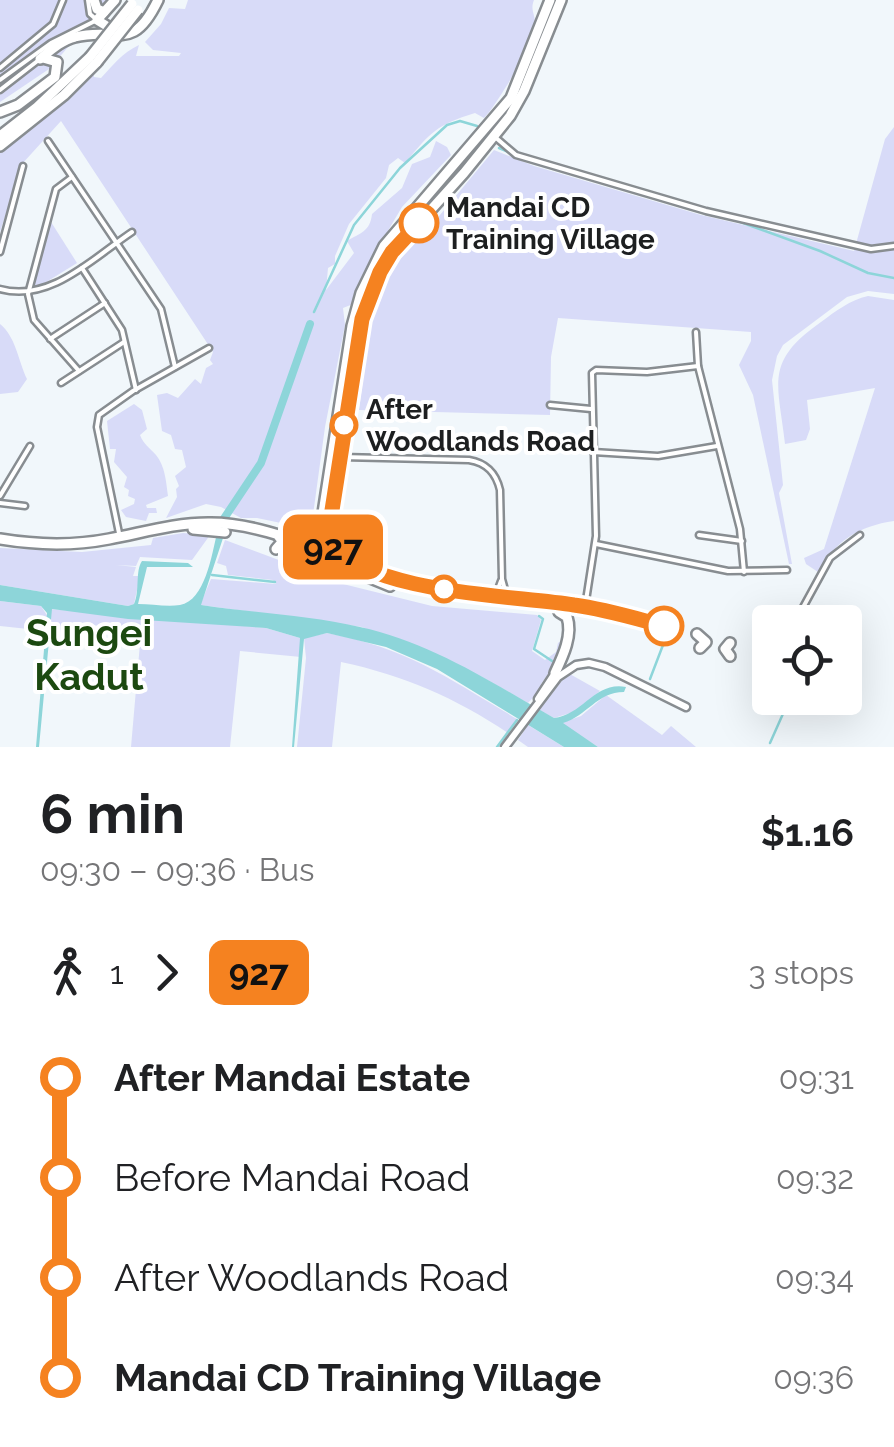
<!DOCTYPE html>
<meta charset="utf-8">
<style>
:root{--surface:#fff;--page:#f2f2f2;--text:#202124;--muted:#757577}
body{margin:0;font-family:Raleway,sans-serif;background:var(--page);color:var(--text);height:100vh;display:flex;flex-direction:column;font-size:38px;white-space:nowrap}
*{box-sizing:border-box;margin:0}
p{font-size:32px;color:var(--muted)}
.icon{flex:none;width:55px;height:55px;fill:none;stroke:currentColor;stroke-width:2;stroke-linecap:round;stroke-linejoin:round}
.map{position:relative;height:747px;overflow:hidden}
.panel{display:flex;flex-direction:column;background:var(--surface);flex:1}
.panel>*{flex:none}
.badge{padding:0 20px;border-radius:15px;font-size:35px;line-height:65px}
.buttons{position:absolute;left:752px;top:605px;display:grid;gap:20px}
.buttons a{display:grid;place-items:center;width:110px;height:110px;border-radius:10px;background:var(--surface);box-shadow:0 10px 40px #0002;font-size:50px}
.map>.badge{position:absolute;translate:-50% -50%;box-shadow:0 0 0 5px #fff}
.legs{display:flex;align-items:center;gap:15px;height:110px;padding:0 40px;font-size:32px}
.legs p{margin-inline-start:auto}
.overview{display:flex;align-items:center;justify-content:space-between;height:170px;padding:0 40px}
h1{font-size:55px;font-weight:700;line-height:75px}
ul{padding:0 40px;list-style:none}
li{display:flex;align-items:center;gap:35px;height:100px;font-size:38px}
li i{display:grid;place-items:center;width:15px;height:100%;margin:0 12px;background:currentColor}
li i::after{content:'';width:25px;height:25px;margin:-12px;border:8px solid;border-radius:50%;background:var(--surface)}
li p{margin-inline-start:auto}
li:first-child i{background:linear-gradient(#0000 50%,currentColor 0)}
li:last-child i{background:linear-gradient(currentColor 50%,#0000 0)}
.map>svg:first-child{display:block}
</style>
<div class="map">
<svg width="894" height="747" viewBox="0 0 894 747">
<rect width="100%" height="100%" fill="#f1f7fb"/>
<!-- green -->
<g fill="#d8dbf8">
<path d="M0 0H109L49 69 0 102Z"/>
<path d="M188 0H534C530 10 535 13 535 24 534 44 503 93 490 111L484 118 475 113C436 125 431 132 405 163L398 158 389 165 386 178 349 224 335 256V264L328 268 326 290 354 253 347 241C360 233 370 232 372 214L402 188 412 164 430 157 436 141 447 147 451 155 402 207 376 251 353 304 343 308 345 325 325 427 313 515 300 527 257 518H241L221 507 206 504 166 518 177 497 176 489 179 486 175 476 186 467 182 450 175 449 171 435 162 431 157 395 167 393 178 398 195 379 201 384 206 368 213 364 210 360 213 352 61 121 22 164 0 232V150L35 125 93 70 94 77 101 78C112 66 122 53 139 45L136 56H179L181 53 153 50 145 42 161 24 169 8 185 9Z"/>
<path d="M894 127V294L868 291 847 297 783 345 777 356 772 380 783 485 779 493 792 564H789L753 395 739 365 751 341V332L558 318 551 357 550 415 359 410 370 325 379 294 394 266 403 252 430 227 494 150 534 166 701 215 854 251 885 139Z"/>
<path d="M51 222 77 263 35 289 33 287Z"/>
<path d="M868 296 894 300V521C859 526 835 541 818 572L806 564 804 558 824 549 875 388 807 400 810 429 806 440 785 444C778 382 764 362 821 322 836 311 850 300 868 296Z"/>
<path d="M0 324C16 337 18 360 27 379L18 392 0 394Z"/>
<path d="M134 404 142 410 147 429 140 435C144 445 149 447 156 455 165 466 166 481 168 496L146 505 147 508H156L157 513H149L146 521 126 517 121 510 134 504 135 499 128 496 129 490 124 487 127 477 114 462 116 449H110L107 421Z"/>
<path d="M183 533 210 535 192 560 140 557 136 566 116 565 136 567 133 576H140L134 604 128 606 0 585V548L82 552 151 545 153 538Z"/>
<path d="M225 540 343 584 432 606 537 615 541 620 532 651 545 660 556 652 558 643 564 639 552 674 549 673 541 684 543 687 528 703 482 677 362 627 200 605 211 579 276 584 273 580 228 575 226 566 217 563Z"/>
<path d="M0 601 41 606 48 617 47 631 0 626Z"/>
<path d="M50 609 266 628 300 638 301 657 240 651 230 747H131L141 632 93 625 92 629 78 627 76 634 68 633 69 625 62 624 60 632 50 631Z"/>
<path d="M327 633C408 648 449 679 517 719L508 733C456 698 403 675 341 662L332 747H297L306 658 304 638Z"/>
<path d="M568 673 600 691 577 711 554 718 539 710Z"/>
<path d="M606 695 662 735 671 726 696 747H598L561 723 581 716Z"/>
<path d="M528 725 564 747H528L518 740Z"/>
</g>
<!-- water -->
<path fill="#8dd5d9" d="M217 533 224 535 201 605C254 613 308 615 360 627 430 642 493 683 554 718 583 715 595 681 626 687L624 692C597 692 587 716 563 723L598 747H564L437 669 386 647 327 633 304 639 294 747H292L300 638 266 628 128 619 52 609 39 747H36L47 613 41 606 0 601V585L128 606 134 604C140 591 135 571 142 561L188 563 193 567H147L138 604C151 604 167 607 180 605 205 601 212 554 217 533Z"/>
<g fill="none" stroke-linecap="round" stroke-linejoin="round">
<!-- stream -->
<g stroke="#8dd5d9" stroke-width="2.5">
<path d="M499 148 513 154"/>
<path d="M732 219 820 251 868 273 894 278"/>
<path d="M314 312 354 225 400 168 447 125 460 121 477 126"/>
<path d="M212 575 275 582"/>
<path d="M539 616 543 619 534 649 552 661"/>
<path d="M650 679 663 645"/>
<path d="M770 743 790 698"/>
<path d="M497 747 517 720"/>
</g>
<!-- river -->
<path stroke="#8dd5d9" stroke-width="8" d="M223 520 261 463 310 324"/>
<defs>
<g id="minor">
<path d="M0 68 53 24 63 0"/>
<path d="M0 80 51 43 97 20 90 14 88 0"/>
<path d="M0 90 40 59"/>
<path d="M495 137 516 155 706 211 871 249 894 246"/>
<path d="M48 141 161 309 175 367"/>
<path d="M72 177 56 189 28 294 34 320 79 371"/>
<path d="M0 252 23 166"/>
<path d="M82 268 122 330 136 390"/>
<path d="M0 289C50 303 93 258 132 232"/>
<path d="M696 332 698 366 740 529 744 572"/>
<path d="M50 339 105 303"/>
<path d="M61 383 124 342"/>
<path d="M550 405 591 409"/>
<path d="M593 452 658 456 717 446"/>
<path d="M341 457 469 460C487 463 496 473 500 490L502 579 505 590 513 597"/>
<path d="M0 496 30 446"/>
<path d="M0 503 25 506"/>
<path d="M119 533 97 427 99 415 133 391 209 348"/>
<path d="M699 535 742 541"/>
<path d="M596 544 728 571 787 570"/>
<path d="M487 594 498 589 501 581"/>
<path d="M585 607 596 536 592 373 596 370 647 372 698 366"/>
<path d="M795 622 830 558 860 535"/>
<path d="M761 653H770"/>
</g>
<g id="tertiary">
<path d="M538 699 555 673"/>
<path d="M505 747 558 677 576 665 589 663 605 667 686 707"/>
</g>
<g id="primary">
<path d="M94 0 97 9 104 12"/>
<path d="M115 0 97 20 118 33"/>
<path d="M40 59C51 50 62 40 75 37 117 26 132 54 158 0"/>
<path d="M0 112 18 105 55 77 57 62 43 58"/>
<path d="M0 136 37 107 90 57"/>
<path d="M0 146 64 95 97 62"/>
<path d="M193 529 225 532"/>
<path d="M284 537 307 534 318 524"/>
<path d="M0 539C36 545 73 546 109 539 142 533 174 523 208 523 256 522 306 545 351 561"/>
<path d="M276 549 283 541 279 537"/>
<path d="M288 553 311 554 326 543 362 319 379 272 392 253 464 173 510 116 524 91 561 0"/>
<path d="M390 586 324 559 318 545 352 326 361 293 384 246 511 98 550 0"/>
<path d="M697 634 706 642 700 648"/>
<path d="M730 643 725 649 730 656"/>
<path d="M555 673C563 656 573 635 567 617L559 612"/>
</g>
</defs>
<!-- minor casing -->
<use href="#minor" stroke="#888d91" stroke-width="9"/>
<!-- tertiary casing -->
<use href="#tertiary" stroke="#888d91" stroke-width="11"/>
<!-- primary casing -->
<use href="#primary" stroke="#888d91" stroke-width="14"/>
<!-- minor -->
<use href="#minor" stroke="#fff" stroke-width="4"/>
<!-- tertiary -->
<use href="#tertiary" stroke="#fff" stroke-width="6"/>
<!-- primary -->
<use href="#primary" stroke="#fff" stroke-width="9"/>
<defs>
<g id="primary-bridge">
<path d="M90 57 132 4"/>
<path d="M97 62 138 10"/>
</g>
</defs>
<!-- primary-bridge casing -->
<use href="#primary-bridge" stroke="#888d91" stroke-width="14" stroke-linecap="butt"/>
<!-- primary-bridge -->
<use href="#primary-bridge" stroke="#fff" stroke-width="9"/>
</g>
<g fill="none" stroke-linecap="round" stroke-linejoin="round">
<defs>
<path id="line-1" d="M419 223 392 252 380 272 362 319 330 523 332 545C375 594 511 595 574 605 605 609 634 618 664 626"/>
</defs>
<!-- line-1 casing -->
<use href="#line-1" stroke="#fff" stroke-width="22"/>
<!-- line-1 -->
<use href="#line-1" stroke="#f58220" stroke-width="15"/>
</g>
<!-- markers -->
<g fill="#fff" stroke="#f58220" stroke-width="5">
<circle cx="419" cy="223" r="18"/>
<circle cx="344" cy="425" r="12"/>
<circle cx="444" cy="589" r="12"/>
<circle cx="664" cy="626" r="18"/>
</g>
<g text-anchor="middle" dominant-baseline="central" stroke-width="8" stroke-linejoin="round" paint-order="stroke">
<!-- stop labels -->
<g font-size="28" font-weight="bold" fill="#1d1f20" stroke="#fff" text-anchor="start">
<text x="446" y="207">Mandai CD<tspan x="446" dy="32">Training Village</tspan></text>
<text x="366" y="409">After<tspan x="366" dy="32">Woodlands Road</tspan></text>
</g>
<!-- district labels -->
<g font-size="38" font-weight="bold" fill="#1c4910" stroke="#fff">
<text x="89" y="632">Sungei<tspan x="89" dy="44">Kadut</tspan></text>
</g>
</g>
</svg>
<div class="buttons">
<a><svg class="icon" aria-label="locate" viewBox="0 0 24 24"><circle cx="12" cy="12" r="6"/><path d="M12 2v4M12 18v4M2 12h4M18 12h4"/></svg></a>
</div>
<b class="badge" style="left:333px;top:547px;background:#f58220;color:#111">927</b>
</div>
<section class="panel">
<div class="overview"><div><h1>6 min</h1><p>09:30 – 09:36 · Bus</p></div><b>$1.16</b></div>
<div class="legs"><svg class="icon" aria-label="walk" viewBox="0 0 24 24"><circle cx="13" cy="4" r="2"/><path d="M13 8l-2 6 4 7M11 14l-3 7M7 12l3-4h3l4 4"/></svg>1<svg class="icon" aria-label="forward" viewBox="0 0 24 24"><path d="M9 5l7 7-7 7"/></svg><b class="badge" style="background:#f58220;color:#111">927</b><p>3 stops</p></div>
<ul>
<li><i style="color:#f58220"></i><b>After Mandai Estate</b><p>09:31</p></li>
<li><i style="color:#f58220"></i><span>Before Mandai Road</span><p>09:32</p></li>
<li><i style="color:#f58220"></i><span>After Woodlands Road</span><p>09:34</p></li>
<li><i style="color:#f58220"></i><b>Mandai CD Training Village</b><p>09:36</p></li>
</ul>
</section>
